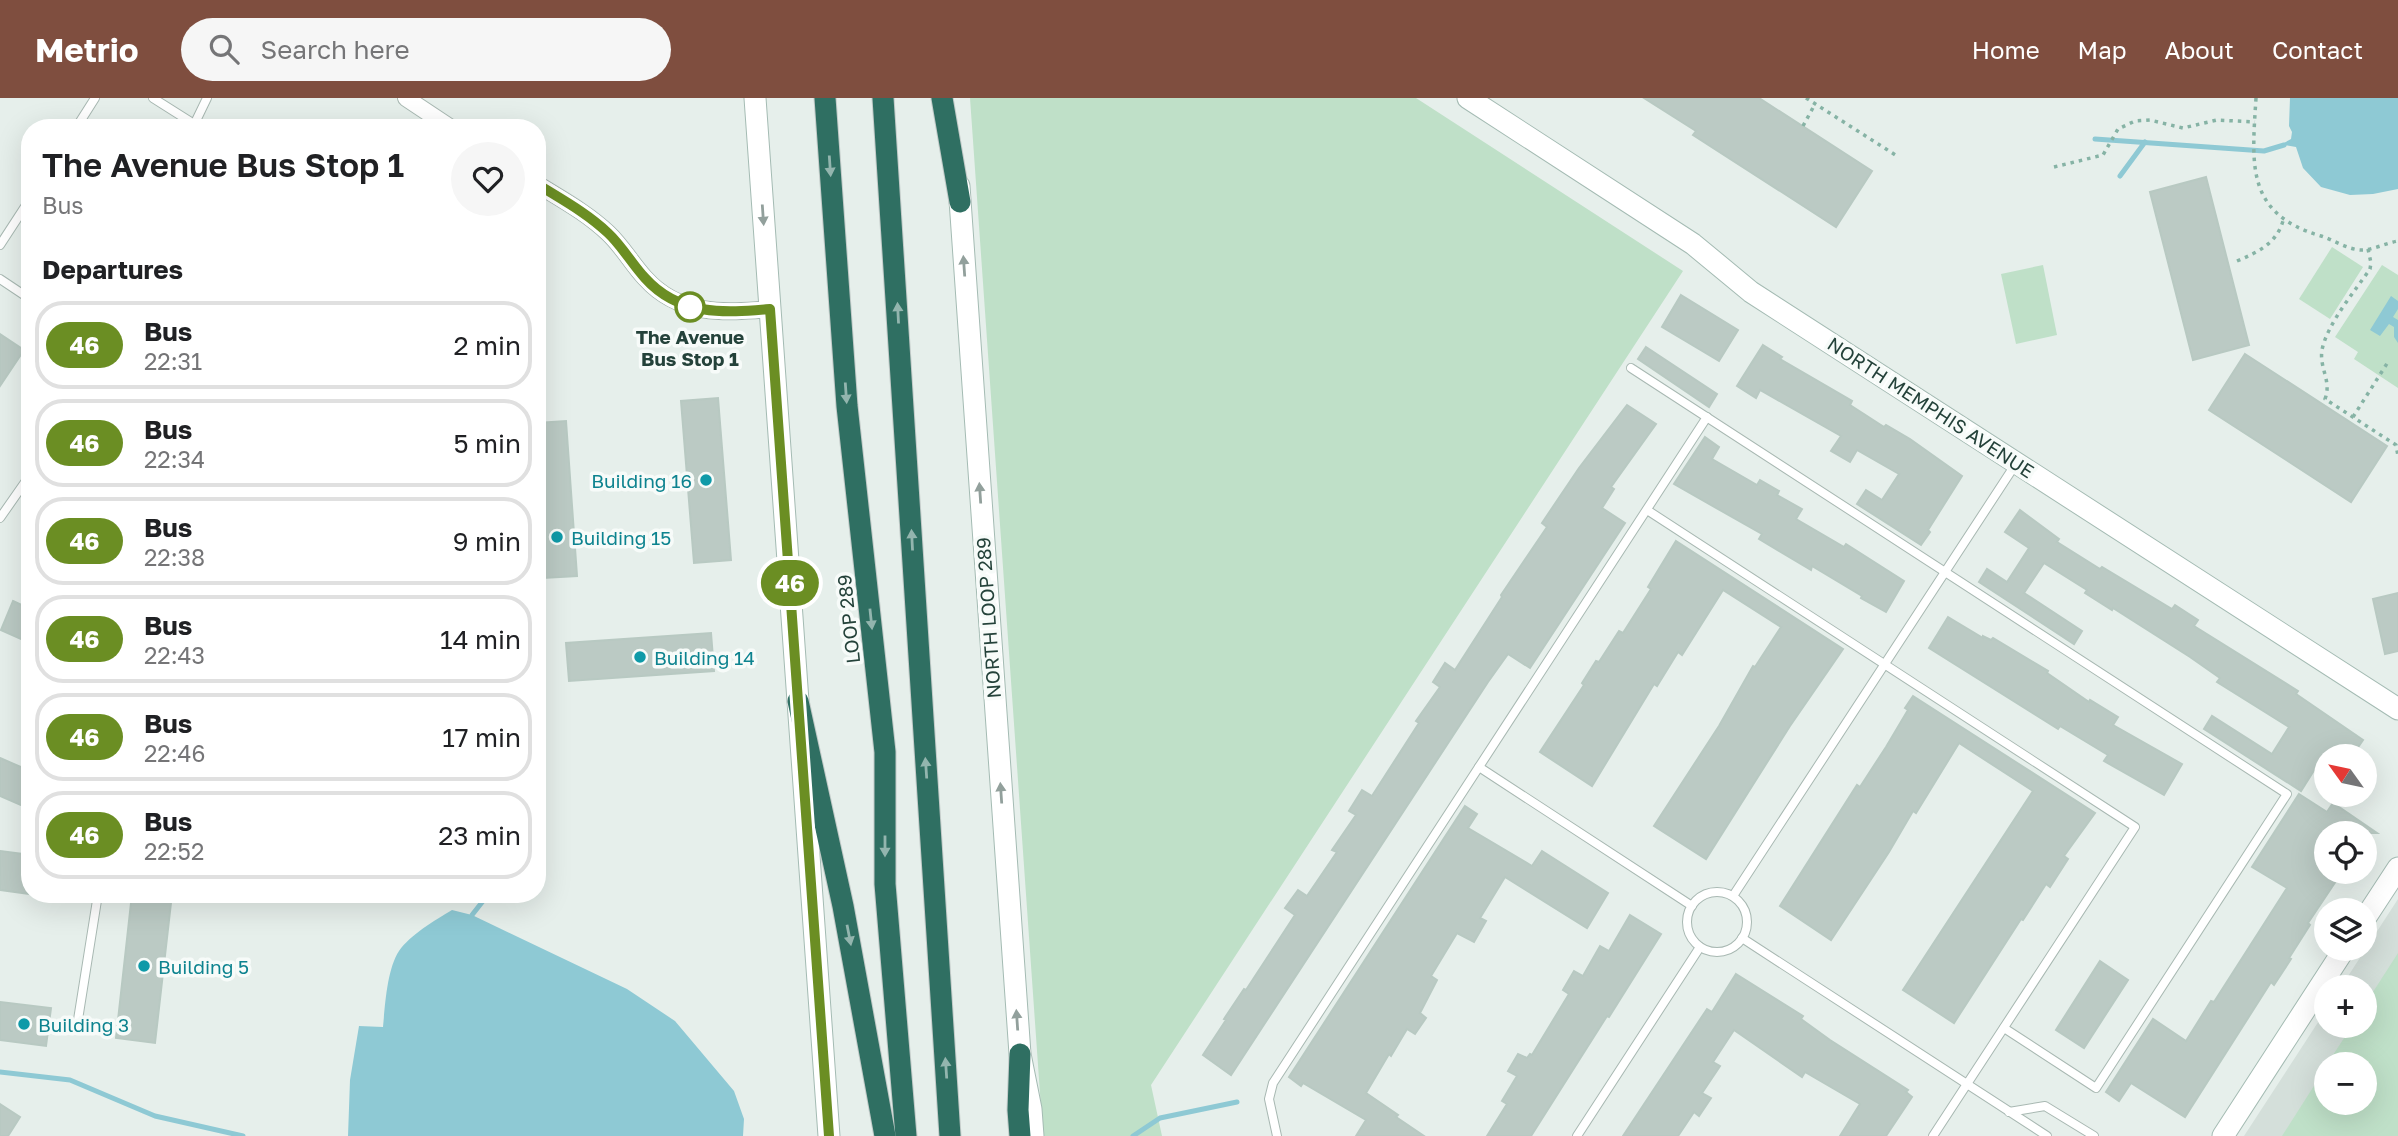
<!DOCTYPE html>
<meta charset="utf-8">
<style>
:root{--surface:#fff;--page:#f6f6f6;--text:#202124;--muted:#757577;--line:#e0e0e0;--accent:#7f4e3f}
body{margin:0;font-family:"Golos Text",sans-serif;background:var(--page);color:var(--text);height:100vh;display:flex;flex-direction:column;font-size:26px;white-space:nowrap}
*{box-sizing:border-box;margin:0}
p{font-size:23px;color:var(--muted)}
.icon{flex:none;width:38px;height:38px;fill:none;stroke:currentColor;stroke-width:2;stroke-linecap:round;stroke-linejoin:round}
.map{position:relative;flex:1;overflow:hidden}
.panel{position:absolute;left:21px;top:21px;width:525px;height:784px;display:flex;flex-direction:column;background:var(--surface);border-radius:28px;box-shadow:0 7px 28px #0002}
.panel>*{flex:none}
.badge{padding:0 14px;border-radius:23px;font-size:24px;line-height:46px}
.needle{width:46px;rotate:303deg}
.buttons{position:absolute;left:2314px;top:646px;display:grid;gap:14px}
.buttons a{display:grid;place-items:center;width:63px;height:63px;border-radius:50%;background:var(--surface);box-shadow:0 7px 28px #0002;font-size:35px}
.map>.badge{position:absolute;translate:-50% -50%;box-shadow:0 0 0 4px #fff}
h2{padding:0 21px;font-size:26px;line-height:63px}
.round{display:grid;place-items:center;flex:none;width:74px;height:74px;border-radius:37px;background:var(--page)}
.headline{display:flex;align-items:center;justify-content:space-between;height:119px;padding:0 21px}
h1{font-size:33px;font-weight:600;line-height:52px}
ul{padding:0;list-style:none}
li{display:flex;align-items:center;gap:21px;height:88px;margin:0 14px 10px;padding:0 7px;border:4px solid var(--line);border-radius:28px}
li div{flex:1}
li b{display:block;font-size:26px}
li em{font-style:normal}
li .badge{min-width:77px;font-weight:700;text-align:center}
header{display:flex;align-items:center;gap:42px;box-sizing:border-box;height:98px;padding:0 35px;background:var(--accent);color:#fff}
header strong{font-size:33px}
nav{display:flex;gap:38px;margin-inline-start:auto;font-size:24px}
.search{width:490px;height:63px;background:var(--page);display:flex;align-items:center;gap:18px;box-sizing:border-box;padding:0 24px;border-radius:38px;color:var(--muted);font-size:26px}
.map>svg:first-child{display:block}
</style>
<header>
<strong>Metrio</strong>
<div class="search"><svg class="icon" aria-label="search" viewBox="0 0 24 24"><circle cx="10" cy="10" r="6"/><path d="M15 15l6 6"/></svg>Search here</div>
<nav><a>Home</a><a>Map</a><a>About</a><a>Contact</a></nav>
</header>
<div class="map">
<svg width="2398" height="1038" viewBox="0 0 2398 1038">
<rect width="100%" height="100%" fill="#e6efeb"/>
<!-- built -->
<path fill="#d4dfda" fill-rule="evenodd" d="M2398 801V1038H2244L2326 912V928H2364V889H2341ZM2326 966H2364V1004H2326Z"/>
<!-- green -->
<g fill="#bfe0c8">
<path d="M970 0H1416L1683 173 1151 987 1162 1038H1043Z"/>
<path d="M2332 149 2363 169 2330 221 2299 201Z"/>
<path d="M2043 167 2057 237 2016 246 2001 176Z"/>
<path d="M2382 167 2398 177V290L2354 261 2358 254 2335 239Z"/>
<path d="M2398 855V1038H2282L2326 969V1004H2364V966H2327L2352 928H2364V908Z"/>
</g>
<!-- water -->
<g fill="#8ec9d4">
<path d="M2290 0H2398V91L2373 96 2350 97 2321 89 2303 70 2296 49 2284 47V45L2291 41 2292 34 2289 28Z"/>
<path d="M2391 198 2398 203V211L2393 219 2398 222V245L2394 239V229L2389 226 2380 238 2370 232Z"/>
<path d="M452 812 472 817 627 891 675 923 734 993 744 1021 743 1038H348L350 982 359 928 383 929C385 908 387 871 399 853 410 837 435 822 452 812Z"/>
</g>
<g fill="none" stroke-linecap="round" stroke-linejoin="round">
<!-- stream -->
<g stroke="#8ec9d4" stroke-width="5">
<path d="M2095 41 2264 53 2284 47"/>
<path d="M2120 78 2145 44"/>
<path d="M472 817 483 803 481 796"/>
<path d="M0 974 70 982 155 1018 243 1038"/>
<path d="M1133 1038 1160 1020 1237 1004"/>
</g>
</g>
<!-- building -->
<g fill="#bbcac4" stroke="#b8c9c2" stroke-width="2">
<path d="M1644 0H1759L1872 73 1836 129 1693 37 1696 33Z"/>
<path d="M2206 79 2249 247 2193 262 2150 94Z"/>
<path d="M1681 197 1738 232 1719 263 1662 229Z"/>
<path d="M0 236 24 252 0 288Z"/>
<path d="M1763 247 1782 259 1780 261 1852 303 1850 307 1884 329 1886 327 1910 341 1962 378 1928 432 1930 434 1921 447 1857 406 1866 392 1882 402 1899 376 1857 352 1850 364 1831 353 1841 338 1760 292 1756 300 1737 288Z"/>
<path d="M1646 249 1717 296 1709 309 1638 261Z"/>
<path d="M2245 256 2387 348 2351 404 2209 312Z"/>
<path d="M718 300 731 462 694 465 681 303Z"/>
<path d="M1627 307 1656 326 1611 389 1614 391 1602 410 1625 425 1530 570 1508 556 1488 584 1231 977 1203 957 1226 922 1224 921 1244 891 1246 892 1295 817 1285 810 1298 792 1307 798 1337 754 1332 752 1356 717 1349 713 1362 692 1372 698 1419 625 1416 623 1440 589 1433 584 1445 565 1455 572 1502 499 1501 497 1547 429 1542 425 1579 370Z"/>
<path d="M566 323 577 478 543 480 537 400V325Z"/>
<path d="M1705 339 1719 349 1712 361 1757 387 1760 382 1779 393 1777 397 1802 411 1796 421 1844 449 1846 446 1904 483 1886 514 1861 500 1862 498 1812 468 1811 472 1759 441 1762 436 1674 386Z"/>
<path d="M2020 412 2059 441 2057 444 2100 471 2102 469 2172 511 2175 507 2198 522 2194 528 2298 593 2296 596 2363 642 2352 658H2323L2301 693 2204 631 2212 618 2272 656 2289 629 2217 584 2220 580 2190 559 2113 510 2112 512 2085 495 2087 492 2044 465 2024 495 2082 533 2074 546 1979 484 1987 471 2007 484 2029 450 2005 434Z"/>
<path d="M1676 443 1843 551 1790 628 1706 761 1654 728 1719 628 1753 568 1755 569 1781 529 1723 492 1682 557 1678 554 1657 588 1654 586 1592 688 1540 654 1584 587 1582 585 1596 563 1599 564 1619 533 1623 535 1651 491 1648 489Z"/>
<path d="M2398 495V553L2385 556 2373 501Z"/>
<path d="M13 503 30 511V545L1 532Z"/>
<path d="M1948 519 1983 540V538L1991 542 1993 540 2048 573 2047 575 2089 604 2090 602 2118 619 2113 627 2182 666 2164 697 2104 663 2108 657 2060 628 2058 631 1929 550Z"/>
<path d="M711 535 714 573 569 583 566 545Z"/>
<path d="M1913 598 2095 715 2064 758 2068 761 2050 789 2046 786 2023 822 2021 821 1954 925 1903 892 2033 693 1959 645 1916 715 1913 713 1889 754 1831 842 1780 808 1857 687 1860 689 1886 649 1908 612 1905 610Z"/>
<path d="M0 660 30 673V711L0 698Z"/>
<path d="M2299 696 2327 714 2333 705 2377 735H2326V774H2342L2308 825 2310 827 2289 860 2291 861 2274 887 2271 884 2185 1019 2131 985 2119 1003 2106 994 2153 921 2186 943 2211 903 2214 904 2287 790 2252 769Z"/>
<path d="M1465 708 1477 716 1468 730 1532 768 1542 753 1608 795 1587 830 1505 779 1480 820 1486 823 1474 844 1457 835 1431 878 1437 882 1420 915 1426 920 1415 936 1407 931 1391 958 1389 956 1366 995 1398 1017 1396 1019 1424 1038H1356L1366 1022 1303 985 1301 988 1289 979Z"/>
<path d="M0 753 30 757V796L0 792Z"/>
<path d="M132 796H172L155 945 116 940Z"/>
<path d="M1630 817 1661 836 1609 919 1607 918 1531 1038H1487L1507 1006 1502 1003 1517 978 1508 973 1518 956 1527 960 1530 956 1532 957 1569 896 1563 892 1574 873 1583 878 1600 848 1609 853Z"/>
<path d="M2100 863 2128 882 2084 950 2056 932Z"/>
<path d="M1736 876 1803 918 1801 921 1830 942 1908 992 1906 994 1912 999 1886 1038H1840L1860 1006 1805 974 1802 979 1734 932 1713 964 1720 968 1702 995 1711 1000 1699 1018 1694 1014 1678 1038H1623L1707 911 1712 914Z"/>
<path d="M0 904 51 910 46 948 0 942Z"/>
<path d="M0 1006 20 1019 8 1038H0Z"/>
</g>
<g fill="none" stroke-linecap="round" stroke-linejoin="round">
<defs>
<g id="lane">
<path d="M153 0 194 26"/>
<path d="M193 29 207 0"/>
<path d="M76 30 95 0"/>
<path d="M0 147 30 101"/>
<path d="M0 181 30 201"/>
<path d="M1631 270 2287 696 2096 990 2004 930"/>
<path d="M1647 412 2135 729 1933 1038"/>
<path d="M0 420 30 377"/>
<path d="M1479 669 1692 808"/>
<circle cx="1717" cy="824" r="30"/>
<path d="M1733 798 2015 367"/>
<path d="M1742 840 2047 1038"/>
<path d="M77 928 98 796"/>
<path d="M2009 1014 2045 1008 2094 1038"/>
<path d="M1277 1038 1269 1001 1273 985 1707 319"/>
<path d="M1577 1038 1700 849"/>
</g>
<g id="street">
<path d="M406 0 451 30"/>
<path d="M537 86C561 101 587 115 608 135 622 148 632 166 645 180 679 218 724 215 770 211"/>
</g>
<g id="secondary">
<path d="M755 0 829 1038"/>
<path d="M1468 0 1693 146 1751 194 2398 611"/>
<path d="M959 88 1020 956 1031 1011 1033 1038"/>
<path d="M2364 822 2398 770"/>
<path d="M2223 1038 2345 850"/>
</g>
<g id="highway">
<path d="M825 0 847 308 885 654V786L906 1038"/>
<path d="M883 0 950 1038"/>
<path d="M942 0 960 104"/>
<path d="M798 603 843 808 885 1038"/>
<path d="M1020 956 1018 1012 1020 1038"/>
</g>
</defs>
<!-- lane casing -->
<use href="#lane" stroke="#a8b8b2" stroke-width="10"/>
<!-- street casing -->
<use href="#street" stroke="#a8b8b2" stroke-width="18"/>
<!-- secondary casing -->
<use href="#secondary" stroke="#a4bbb3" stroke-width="23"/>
<!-- highway casing -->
<use href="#highway" stroke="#c2cac8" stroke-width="23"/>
<!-- path -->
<g stroke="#86b3a5" stroke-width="3.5" stroke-dasharray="3.5 5" stroke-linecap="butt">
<path d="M1806 0 1897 58"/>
<path d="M2256 0C2252 66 2245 116 2321 138 2334 142 2348 152 2362 152 2373 152 2386 145 2398 143"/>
<path d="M1803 28 1815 6"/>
<path d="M2054 69 2103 57 2118 31 2135 23 2150 22 2183 30 2217 22 2255 24"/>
<path d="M2368 151 2371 165 2370 171C2355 193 2327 226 2322 252 2319 270 2332 283 2325 301L2396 347 2398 358"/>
<path d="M2237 163C2258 154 2276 146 2283 123"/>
<path d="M2353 319 2388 264"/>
</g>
<!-- lane -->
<use href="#lane" stroke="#fff" stroke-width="8"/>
<!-- street -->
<use href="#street" stroke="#fff" stroke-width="16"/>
<!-- secondary -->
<use href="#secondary" stroke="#fff" stroke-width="21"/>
<!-- highway -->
<use href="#highway" stroke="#2f6f62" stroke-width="21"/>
</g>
<!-- one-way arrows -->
<defs><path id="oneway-solid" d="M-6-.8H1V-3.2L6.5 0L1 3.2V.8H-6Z" transform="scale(1.75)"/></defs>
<g fill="#93b5ae">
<use href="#oneway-solid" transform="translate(830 68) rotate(86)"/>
<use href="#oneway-solid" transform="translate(898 215) rotate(-93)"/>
<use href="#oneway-solid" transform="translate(846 295) rotate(86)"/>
<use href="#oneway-solid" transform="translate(912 442) rotate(-93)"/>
<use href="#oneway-solid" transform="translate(871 521) rotate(84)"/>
<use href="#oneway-solid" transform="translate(926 670) rotate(-94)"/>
<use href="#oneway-solid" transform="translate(885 748) rotate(90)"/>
<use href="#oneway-solid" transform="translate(849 837) rotate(79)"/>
<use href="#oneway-solid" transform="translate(946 970) rotate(-94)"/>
</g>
<g fill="#92a09c">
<use href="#oneway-solid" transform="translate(763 117) rotate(86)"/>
<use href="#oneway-solid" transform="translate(964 168) rotate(-94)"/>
<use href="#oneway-solid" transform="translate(980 395) rotate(-94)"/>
<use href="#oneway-solid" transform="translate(1001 695) rotate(-94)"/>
<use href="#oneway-solid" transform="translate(1017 922) rotate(-94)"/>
</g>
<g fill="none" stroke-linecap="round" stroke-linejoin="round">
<defs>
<path id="line" d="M537 86C561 101 587 115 608 135 622 148 632 166 645 180 679 218 724 215 770 211L829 1038"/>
</defs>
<!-- line casing -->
<use href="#line" stroke="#fff" stroke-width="16"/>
<!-- line -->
<use href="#line" stroke="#6b8e23" stroke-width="10"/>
</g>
<!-- markers -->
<circle fill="#fff" stroke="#6b8e23" stroke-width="3.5" cx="690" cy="209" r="14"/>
<g fill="#0f9aa8" stroke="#f7fbf9" stroke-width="2.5">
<circle cx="706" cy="382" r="7"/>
<circle cx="557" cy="439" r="7"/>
<circle cx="640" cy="559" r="7"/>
<circle cx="144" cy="868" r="7"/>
<circle cx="24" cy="926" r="7"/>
</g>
<g text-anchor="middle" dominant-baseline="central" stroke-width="7" stroke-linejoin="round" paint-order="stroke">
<!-- stop labels -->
<g font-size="19" font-weight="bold" fill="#24423a" stroke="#f7fbf9">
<text x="690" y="238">The Avenue<tspan x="690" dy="22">Bus Stop 1</tspan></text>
</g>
<!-- street labels -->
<g font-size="19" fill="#24423a" stroke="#f7fbf9">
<text transform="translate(1931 309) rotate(33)">NORTH MEMPHIS AVENUE</text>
<text transform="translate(988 520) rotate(-94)">NORTH LOOP 289</text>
<text transform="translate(848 521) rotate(-96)">LOOP 289</text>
</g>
<!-- culture labels -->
<g font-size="19" fill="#0d838f" stroke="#f7fbf9" text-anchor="start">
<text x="692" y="382" text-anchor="end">Building 16</text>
<text x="571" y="439">Building 15</text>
<text x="654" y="559">Building 14</text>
<text x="158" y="868">Building 5</text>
<text x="38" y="926">Building 3</text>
</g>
</g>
</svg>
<div class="buttons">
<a><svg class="needle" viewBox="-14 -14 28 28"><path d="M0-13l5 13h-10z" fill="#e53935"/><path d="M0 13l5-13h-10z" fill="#757577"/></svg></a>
<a><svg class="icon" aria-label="locate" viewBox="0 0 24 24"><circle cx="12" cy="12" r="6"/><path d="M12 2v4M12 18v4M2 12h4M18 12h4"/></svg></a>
<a><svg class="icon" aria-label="layers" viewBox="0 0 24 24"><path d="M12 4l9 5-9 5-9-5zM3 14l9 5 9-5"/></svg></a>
<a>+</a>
<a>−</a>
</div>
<b class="badge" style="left:790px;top:485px;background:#6b8e23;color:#fff">46</b>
<section class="panel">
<div class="headline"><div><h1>The Avenue Bus Stop 1</h1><p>Bus</p></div><a class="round"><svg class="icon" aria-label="heart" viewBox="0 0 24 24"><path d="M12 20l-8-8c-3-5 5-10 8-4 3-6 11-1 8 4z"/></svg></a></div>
<h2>Departures</h2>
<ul>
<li><span class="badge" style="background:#6b8e23;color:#fff">46</span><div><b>Bus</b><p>22:31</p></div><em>2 min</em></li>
<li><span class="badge" style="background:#6b8e23;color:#fff">46</span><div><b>Bus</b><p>22:34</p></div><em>5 min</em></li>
<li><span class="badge" style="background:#6b8e23;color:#fff">46</span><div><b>Bus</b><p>22:38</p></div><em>9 min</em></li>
<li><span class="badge" style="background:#6b8e23;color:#fff">46</span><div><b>Bus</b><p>22:43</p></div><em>14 min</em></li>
<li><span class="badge" style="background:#6b8e23;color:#fff">46</span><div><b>Bus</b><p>22:46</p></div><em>17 min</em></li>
<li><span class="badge" style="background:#6b8e23;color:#fff">46</span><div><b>Bus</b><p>22:52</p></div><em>23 min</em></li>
</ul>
</section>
</div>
